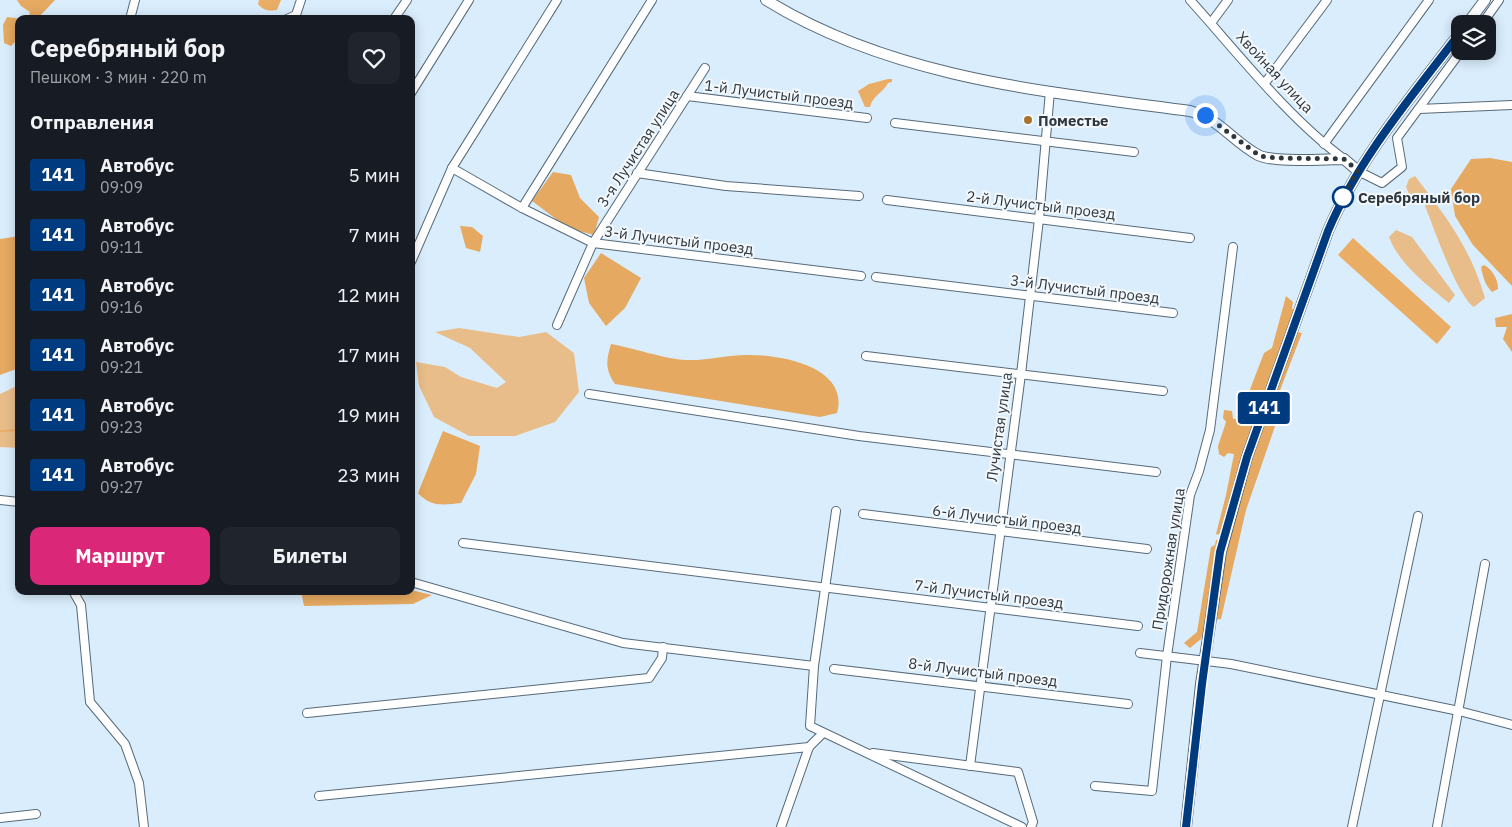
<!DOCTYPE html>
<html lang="ru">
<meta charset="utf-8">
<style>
:root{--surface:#171b24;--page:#20242c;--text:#f1f3f6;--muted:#9ea1a6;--accent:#db2777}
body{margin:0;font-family:"IBM Plex Sans",sans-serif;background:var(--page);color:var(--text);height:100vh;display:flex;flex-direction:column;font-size:19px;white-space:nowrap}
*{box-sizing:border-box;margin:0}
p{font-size:16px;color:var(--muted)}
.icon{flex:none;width:28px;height:28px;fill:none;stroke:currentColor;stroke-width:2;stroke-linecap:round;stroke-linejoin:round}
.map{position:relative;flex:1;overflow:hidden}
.drawer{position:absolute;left:15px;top:15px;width:400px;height:580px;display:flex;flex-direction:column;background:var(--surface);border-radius:10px;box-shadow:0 2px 12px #0003}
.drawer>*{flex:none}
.badge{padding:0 10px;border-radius:4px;font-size:18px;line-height:32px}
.tools{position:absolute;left:1451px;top:15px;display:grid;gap:10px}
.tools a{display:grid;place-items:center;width:45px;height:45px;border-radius:10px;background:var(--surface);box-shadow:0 2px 12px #0003;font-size:25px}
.you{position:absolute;width:25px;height:25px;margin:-12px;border:4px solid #fff;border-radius:50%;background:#1a73e8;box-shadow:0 0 0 8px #1a73e833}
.map>.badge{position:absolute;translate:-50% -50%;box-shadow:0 0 0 2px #fff}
h2{padding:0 15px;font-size:19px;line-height:45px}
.round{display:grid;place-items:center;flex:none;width:52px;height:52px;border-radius:10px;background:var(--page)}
.overview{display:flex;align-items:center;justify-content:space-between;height:85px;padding:0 15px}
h1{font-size:24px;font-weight:700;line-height:38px}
.action{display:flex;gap:10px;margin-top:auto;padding:10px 15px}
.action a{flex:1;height:58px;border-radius:10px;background:var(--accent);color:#fff;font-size:20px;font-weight:700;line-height:58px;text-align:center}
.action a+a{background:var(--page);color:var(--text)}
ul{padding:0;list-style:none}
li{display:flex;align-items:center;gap:15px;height:60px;padding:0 15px}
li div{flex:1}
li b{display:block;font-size:19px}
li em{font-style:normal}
li .badge{min-width:55px;font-weight:700;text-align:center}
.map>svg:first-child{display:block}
</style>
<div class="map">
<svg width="1512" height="827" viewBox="0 0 1512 827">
<rect width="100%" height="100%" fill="#daedfc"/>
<!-- green -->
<g fill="#e9bd8a">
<path d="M1415 176C1447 218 1470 247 1485 298L1474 307C1457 296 1433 226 1424 203L1411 198 1406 187 1409 179Z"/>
<path d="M1396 230 1412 237 1455 295 1449 303C1427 285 1399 264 1389 237Z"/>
<path d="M459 328 519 337 546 332 574 353 579 392 555 422 515 436H469L434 417 419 386 416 362 445 367 461 377 497 388 506 382 470 348 435 332Z"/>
<path d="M19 385V448L0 447V394Z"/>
</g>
<!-- forest -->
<g fill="#e5a961">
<path d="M17 0H55L37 19H28L30 12 21 6Z"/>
<path d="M7 17 22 19H19V38L11 46 4 43 3 25Z"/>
<path d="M1490 158 1512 162V286L1473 245 1455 216 1451 189 1471 159Z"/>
<path d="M553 172 571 175 580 198 599 217 594 235 568 228 532 201Z"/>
<path d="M460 226 472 227 483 236 480 252 466 248Z"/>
<path d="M19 236V368L0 375V239Z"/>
<path d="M601 253 641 278 625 308 606 326 589 303 584 278Z"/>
<path d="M1484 265C1492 269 1498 279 1498 289L1492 292C1485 285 1483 277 1481 267Z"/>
<path d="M1286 296 1293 302 1292 308 1295 312 1221 535 1216 534 1226 495 1234 454 1228 453 1224 457 1219 454 1218 446 1226 422 1223 418 1224 410 1232 411 1233 419 1239 418 1264 353 1272 348Z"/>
<path d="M1512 314V352L1503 339 1507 327H1496L1495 318Z"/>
<path d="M1297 332 1302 333 1274 406 1280 412 1246 510 1221 619 1216 620 1232 520 1251 455Z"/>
<path d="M611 344C633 348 665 359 686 360 706 361 727 355 747 355 781 354 850 367 837 413L820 417 615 384C605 369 606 361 611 344Z"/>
<path d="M443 431 480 446 476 474 461 503C443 505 430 507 418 493Z"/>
<path d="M1216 540H1219L1204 631 1201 639 1190 648 1184 643 1197 632 1211 547 1215 545Z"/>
<path d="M411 590 432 595 413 604 304 606 301 591Z"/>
</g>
<!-- water -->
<g fill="#eaad65">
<path d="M259 0H281L277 10C269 11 264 11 258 4Z"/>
<path d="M888 79H892V82L888 83C884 92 872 96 870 107H865L858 91 869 84Z"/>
<path d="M1353 238 1451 327 1437 344 1338 255Z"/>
</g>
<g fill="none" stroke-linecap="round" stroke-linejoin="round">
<!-- stream -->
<path stroke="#eaad65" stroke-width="2" d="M0 431 19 430"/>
<defs>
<g id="minor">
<path d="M1190 0C1237 52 1288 118 1344 159"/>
<path d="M130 19 135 0"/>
<path d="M287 19 296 15 301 0"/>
<path d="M394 19 407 0"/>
<path d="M1211 23 1228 0"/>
<path d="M1482 24 1499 0"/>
<path d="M1265 83 1327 0"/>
<path d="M411 93 469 0"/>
<path d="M687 96 867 118"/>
<path d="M1419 109 1512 105"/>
<path d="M895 123 1134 152"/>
<path d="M1324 144 1429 0"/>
<path d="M452 168 522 208 593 243 861 276"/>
<path d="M1358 171 1382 183 1402 167 1397 138 1461 51"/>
<path d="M637 173 726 186 859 196"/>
<path d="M887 200 1190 238"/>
<path d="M522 208 652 0"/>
<path d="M411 262 452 168 557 0"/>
<path d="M876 277 1173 313"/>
<path d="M557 325 593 243 705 68"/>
<path d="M866 356 1163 391"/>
<path d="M589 394 859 436 1156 472"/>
<path d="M0 500 19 502"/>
<path d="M836 511 814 666 810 726 1022 827"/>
<path d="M863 514 1147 549"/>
<path d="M463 543 1138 626"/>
<path d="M411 582 623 643 814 666"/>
<path d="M73 591 81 605 90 702 125 744 139 783 144 827"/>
<path d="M1140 653 1231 664 1459 711 1512 725"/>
<path d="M834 669 1128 704"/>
<path d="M307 713 649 678 662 658 663 647"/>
<path d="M873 753 1018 772 1033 822 1031 827"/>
<path d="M970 766 1021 374 1039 219 1050 91"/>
<path d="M1095 786 1152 791 1167 656 1190 495 1199 471 1210 430 1233 247"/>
<path d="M319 796 809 747"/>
<path d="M0 818 36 814"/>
<path d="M781 827 809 747 823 733"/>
<path d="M1352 827 1418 516"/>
<path d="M1437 827 1485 564"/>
</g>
<g id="tertiary">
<path d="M766 0C892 78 1047 92 1190 111 1220 119 1232 141 1258 155 1274 163 1324 159 1344 159L1358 171"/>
<path d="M1467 24 1485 0"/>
<path d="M1186 827 1201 684 1221 552 1247 457 1328 231C1359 158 1412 96 1460 33"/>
</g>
</defs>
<!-- minor casing -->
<use href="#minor" stroke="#566a7a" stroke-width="10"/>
<!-- tertiary casing -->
<use href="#tertiary" stroke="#566a7a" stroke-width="12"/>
<!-- minor -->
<use href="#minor" stroke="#fff" stroke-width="8"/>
<!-- tertiary -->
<use href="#tertiary" stroke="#fff" stroke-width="10"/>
</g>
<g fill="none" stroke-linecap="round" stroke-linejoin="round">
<defs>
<path id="line" d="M1186 827 1202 684 1220 552 1247 457 1328 231C1359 158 1412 96 1460 33"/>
</defs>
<!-- line casing -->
<use href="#line" stroke="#fff" stroke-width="11"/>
<!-- line -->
<use href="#line" stroke="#003b80" stroke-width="8"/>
<!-- walk -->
<path stroke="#2e373e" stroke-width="5" stroke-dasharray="0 9" d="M1205 115 1260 156 1277 158 1344 159 1358 171 1341 200 1343 197"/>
</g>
<!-- markers -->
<circle fill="#a8732d" stroke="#f3f8fc" stroke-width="2" cx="1028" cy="120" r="5"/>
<circle fill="#fff" stroke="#003b80" stroke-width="2.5" cx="1343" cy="197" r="10"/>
<g text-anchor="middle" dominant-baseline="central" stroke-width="4" stroke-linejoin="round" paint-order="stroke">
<!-- street labels -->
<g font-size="15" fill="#2e373e" stroke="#f3f8fc">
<text transform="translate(1275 72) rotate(47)">Хвойная улица</text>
<text transform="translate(779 94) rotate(7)">1-й Лучистый проезд</text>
<text transform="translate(638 148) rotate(-57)">3-я Лучистая улица</text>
<text transform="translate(1041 205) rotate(7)">2-й Лучистый проезд</text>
<text transform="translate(679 240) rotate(7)">3-й Лучистый проезд</text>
<text transform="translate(1085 289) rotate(7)">3-й Лучистый проезд</text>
<text transform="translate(999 427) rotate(-82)">Лучистая улица</text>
<text transform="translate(1007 519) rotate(7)">6-й Лучистый проезд</text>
<text transform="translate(1168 559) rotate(-81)">Придорожная улица</text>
<text transform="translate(989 594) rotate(7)">7-й Лучистый проезд</text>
<text transform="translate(983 672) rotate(7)">8-й Лучистый проезд</text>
</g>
<!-- poi labels -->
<g font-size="15" font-weight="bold" fill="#2e373e" stroke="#f3f8fc" text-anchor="start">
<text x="1038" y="120">Поместье</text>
</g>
<!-- stop labels -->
<g font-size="15" font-weight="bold" fill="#2e373e" stroke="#f3f8fc" text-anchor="start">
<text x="1358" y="197">Серебряный бор</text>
</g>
</g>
</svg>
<div class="tools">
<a><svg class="icon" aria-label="layers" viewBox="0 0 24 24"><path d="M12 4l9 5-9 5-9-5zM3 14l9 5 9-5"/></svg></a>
</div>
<div class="you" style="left:1205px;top:115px"></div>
<b class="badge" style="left:1264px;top:408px;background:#003b80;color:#fff">141</b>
<section class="drawer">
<div class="overview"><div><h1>Серебряный бор</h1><p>Пешком · 3 мин · 220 m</p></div><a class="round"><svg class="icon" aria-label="heart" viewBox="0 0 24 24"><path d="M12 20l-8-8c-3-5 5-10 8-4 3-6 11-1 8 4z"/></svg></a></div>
<h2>Отправления</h2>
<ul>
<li><span class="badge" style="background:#003b80;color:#fff">141</span><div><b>Автобус</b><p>09:09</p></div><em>5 мин</em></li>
<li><span class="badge" style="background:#003b80;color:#fff">141</span><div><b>Автобус</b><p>09:11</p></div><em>7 мин</em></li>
<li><span class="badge" style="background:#003b80;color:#fff">141</span><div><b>Автобус</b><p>09:16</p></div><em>12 мин</em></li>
<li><span class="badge" style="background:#003b80;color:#fff">141</span><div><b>Автобус</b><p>09:21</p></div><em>17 мин</em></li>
<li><span class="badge" style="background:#003b80;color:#fff">141</span><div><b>Автобус</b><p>09:23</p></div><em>19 мин</em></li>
<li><span class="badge" style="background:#003b80;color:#fff">141</span><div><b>Автобус</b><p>09:27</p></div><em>23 мин</em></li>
</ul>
<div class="action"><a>Маршрут</a><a>Билеты</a></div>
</section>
</div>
